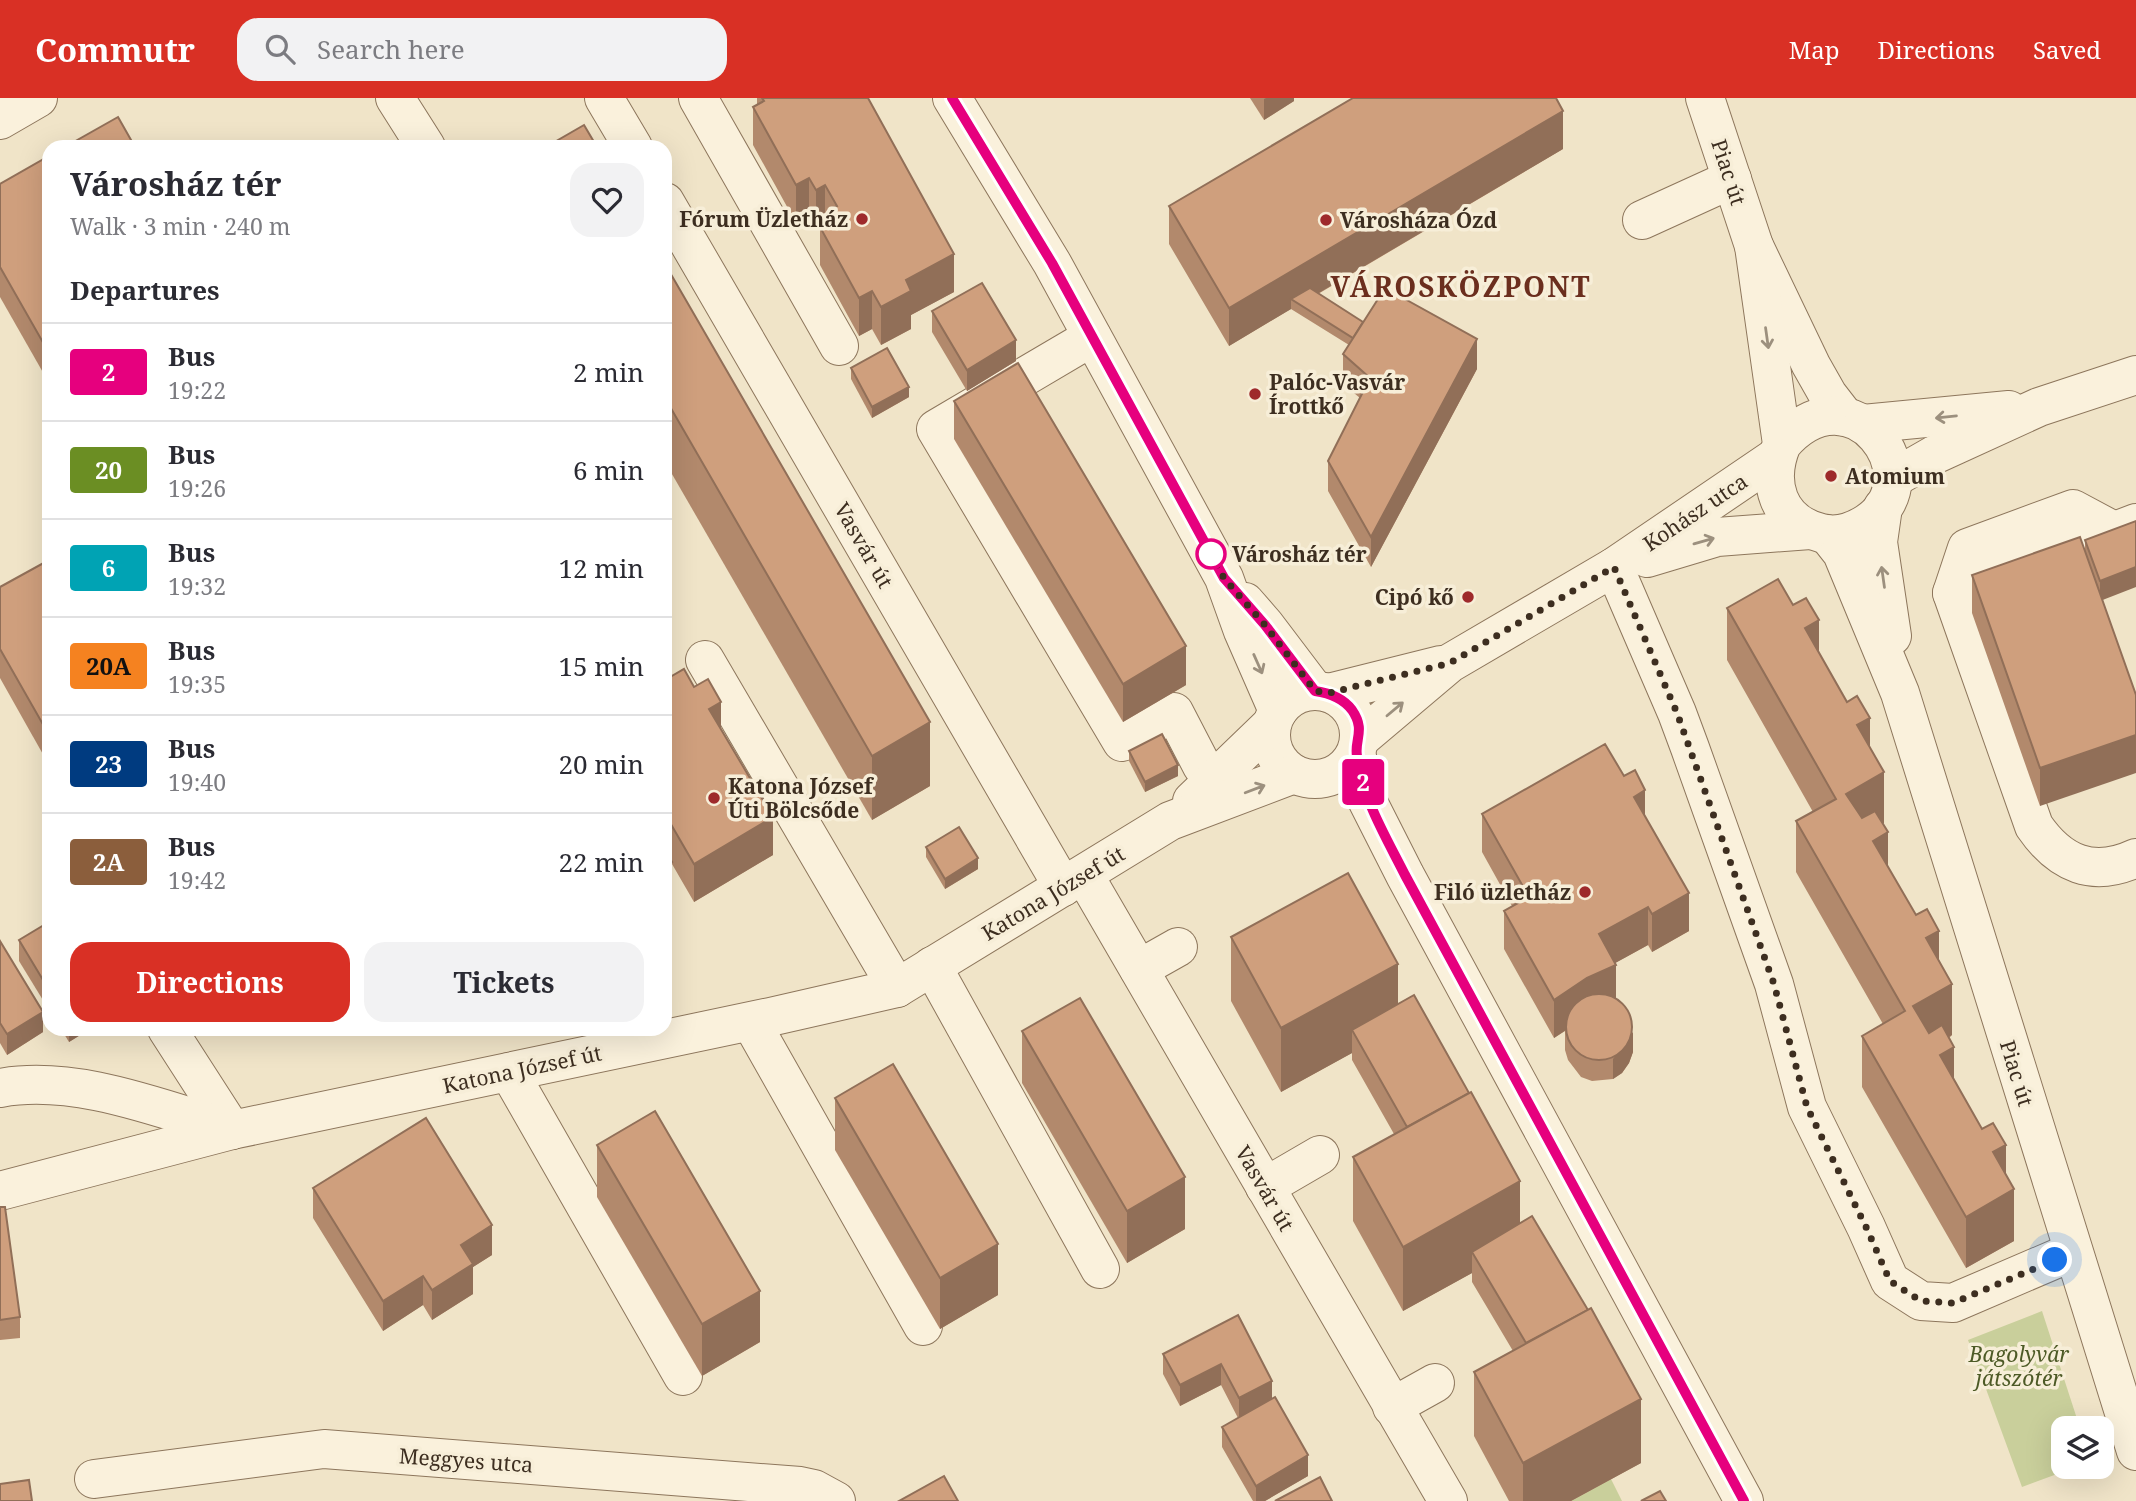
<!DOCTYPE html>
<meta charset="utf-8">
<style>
:root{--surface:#fff;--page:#f2f2f3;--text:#2b2b33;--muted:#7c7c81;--line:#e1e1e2;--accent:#d93025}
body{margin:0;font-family:"Noto Serif",serif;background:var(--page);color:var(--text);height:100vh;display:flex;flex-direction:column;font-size:26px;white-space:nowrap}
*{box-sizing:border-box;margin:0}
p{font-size:23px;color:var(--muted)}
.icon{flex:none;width:38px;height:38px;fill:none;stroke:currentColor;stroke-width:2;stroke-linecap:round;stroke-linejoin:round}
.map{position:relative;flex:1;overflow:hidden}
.panel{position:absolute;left:42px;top:42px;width:630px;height:896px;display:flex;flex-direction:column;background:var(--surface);border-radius:21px;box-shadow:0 7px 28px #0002}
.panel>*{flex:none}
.badge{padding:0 14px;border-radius:5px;font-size:24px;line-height:46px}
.tools{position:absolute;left:2051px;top:1318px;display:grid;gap:14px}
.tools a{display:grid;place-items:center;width:63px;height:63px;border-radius:14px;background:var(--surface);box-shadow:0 7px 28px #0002;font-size:35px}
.you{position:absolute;width:35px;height:35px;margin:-18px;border:5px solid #fff;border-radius:50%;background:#1a73e8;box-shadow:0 0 0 10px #1a73e833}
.map>.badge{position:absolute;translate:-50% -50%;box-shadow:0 0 0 4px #fff}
h2{padding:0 28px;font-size:26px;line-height:63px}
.round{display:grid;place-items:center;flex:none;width:74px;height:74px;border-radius:21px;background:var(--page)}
.overview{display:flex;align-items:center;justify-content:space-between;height:119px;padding:0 28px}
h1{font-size:33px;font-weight:700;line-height:52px}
.cta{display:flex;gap:14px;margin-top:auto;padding:14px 28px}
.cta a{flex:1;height:80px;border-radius:21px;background:var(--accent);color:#fff;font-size:28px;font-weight:700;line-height:80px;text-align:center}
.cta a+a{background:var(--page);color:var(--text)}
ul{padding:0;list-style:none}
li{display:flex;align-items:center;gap:21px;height:98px;padding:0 28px;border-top:2px solid var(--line)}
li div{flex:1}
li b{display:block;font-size:26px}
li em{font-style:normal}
li .badge{min-width:77px;font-weight:700;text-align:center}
header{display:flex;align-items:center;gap:42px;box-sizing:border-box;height:98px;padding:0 35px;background:var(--accent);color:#fff}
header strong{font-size:33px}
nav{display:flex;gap:38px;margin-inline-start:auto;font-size:24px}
.search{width:490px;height:63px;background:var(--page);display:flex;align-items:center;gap:18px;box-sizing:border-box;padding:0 24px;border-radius:21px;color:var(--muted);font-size:26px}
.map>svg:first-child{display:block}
</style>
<header>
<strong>Commutr</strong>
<div class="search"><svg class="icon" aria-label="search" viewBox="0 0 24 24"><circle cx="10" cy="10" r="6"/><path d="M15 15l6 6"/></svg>Search here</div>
<nav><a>Map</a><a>Directions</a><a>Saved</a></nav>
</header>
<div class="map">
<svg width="2136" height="1403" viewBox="0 0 2136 1403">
<rect width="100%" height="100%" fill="#f0e4c8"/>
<!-- green -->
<g fill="#c9cf9b">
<path d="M2042 1213 2080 1330H2063V1368L2076 1369 2022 1389 1968 1242Z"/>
<path d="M1611 1381 1622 1403H1571Z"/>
</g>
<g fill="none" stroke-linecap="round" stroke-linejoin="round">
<defs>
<g id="minor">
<path d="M395 0 426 49"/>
<path d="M604 0 633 49"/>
<path d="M698 0 839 248"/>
<path d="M952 0 1052 165 1224 480 1243 533 1278 613"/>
<path d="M1705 0 1754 148 1811 267 1828 297 1845 319"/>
<path d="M0 22 38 0"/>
<path d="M665 104 1063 789"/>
<path d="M1642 122 1732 81"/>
<path d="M1754 148 1782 346C1766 384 1777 424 1821 435 1837 439 1853 434 1867 425 1936 380 1852 265 1782 346"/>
<path d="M1092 239 936 331 1122 644 1174 614 1202 668"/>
<path d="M1863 326 2009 312"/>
<path d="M1892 381 1934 357 2039 309 2136 277"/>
<path d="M1883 409 1878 444 1892 538"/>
<path d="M2136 425 1952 495 2034 728C2060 766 2093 780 2136 760"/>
<path d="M1827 436 1842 455 1900 595 2136 1353"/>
<path d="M1647 460 1717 439 1810 432"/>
<path d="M1614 469 1677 615 1690 650 1774 886 1807 1009 1866 1129 1890 1183 1921 1203 1953 1205 2072 1154"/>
<path d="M1952 495 1967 450 2073 411 2114 433"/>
<path d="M1245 504 1265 527 1315 593"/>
<path d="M705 562 897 890"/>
<circle cx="1315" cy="637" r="44"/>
<path d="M1329 595 1441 567"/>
<path d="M1360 641 1450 565 1614 469 1776 359"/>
<path d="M1356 655 1368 704 1405 777 1744 1403"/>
<path d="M1192 703 1272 626"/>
<path d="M1084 777 1448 1403"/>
<path d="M932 868 1100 1171"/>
<path d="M1139 871 1178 849"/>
<path d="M751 924 923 1228"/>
<path d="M167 931 232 1032"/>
<path d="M509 974 683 1278"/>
<path d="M0 990C75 976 161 1011 232 1032"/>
<path d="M1265 1089 1320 1057"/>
<path d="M0 1093 232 1032 770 919 897 890 1170 723 1294 676"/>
<path d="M1392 1309 1435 1285"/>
<path d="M94 1381 324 1351 800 1388 814 1391 836 1403"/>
</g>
</defs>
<!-- minor casing -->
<use href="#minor" stroke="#8d765c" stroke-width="40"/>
<!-- minor -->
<use href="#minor" stroke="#faf1dc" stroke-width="38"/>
</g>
<!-- wall -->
<g fill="#b2896c">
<path d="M757 0H868L954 194 911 217V231L881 247 872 231 859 238 820 167V129L825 126 816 131 809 118 796 125 753 47V9L757 7Z"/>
<path d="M1250 0H1294V3L1264 22Z"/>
<path d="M1563 51 1318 196 1363 224 1477 271 1371 469 1328 393V363L1360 300 1343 286V256L1349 247 1291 211 1229 248 1169 146V108Z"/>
<path d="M49 58V285L0 199V86Z"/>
<path d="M665 166 930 688 872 722 665 364Z"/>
<path d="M932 213 1016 263 967 293 932 234Z"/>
<path d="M851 270 909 299 872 320 851 281Z"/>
<path d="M954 303 1186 587 1123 624 954 341Z"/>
<path d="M2136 423 2103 502 2040 708 1972 515V477L2085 453V442Z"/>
<path d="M49 462V667L0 580V489Z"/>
<path d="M1727 510 1819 555 1870 649 1884 725 1883 726 1888 769 1939 862 1952 937 1949 940 1954 982 2006 1076 2014 1143 1966 1170 1862 989V938L1883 926 1796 774V723L1813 714 1727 562Z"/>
<path d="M665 582 721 631 773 757 694 804 672 766V803L665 806Z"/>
<path d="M1129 653 1178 678 1145 694 1129 663Z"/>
<path d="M1482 716 1645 719 1689 833 1652 854 1648 847 1615 865 1616 901 1633 954 1629 965 1622 975 1613 981 1592 983 1581 979 1568 962 1565 952V933L1554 940 1504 851V813L1512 808 1482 754Z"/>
<path d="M926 749 978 771 945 791 926 759Z"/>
<path d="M49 824V912L19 863V842Z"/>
<path d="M1231 839 1398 906 1520 1125 1641 1365 1571 1403H1509L1474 1338V1274L1513 1253 1472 1184V1175L1403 1213 1353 1123V1059L1394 1036 1352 962V955L1281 994 1231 903Z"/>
<path d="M0 843 43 934 7 957 0 945Z"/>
<path d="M61 931H90L69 944Z"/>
<path d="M1022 933 1185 1131 1127 1165 1022 985Z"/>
<path d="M835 1000 998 1197 940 1231 835 1052Z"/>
<path d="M597 1047 760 1244 702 1278 597 1099Z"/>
<path d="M313 1090 492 1157 473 1169V1196L432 1222 423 1207 383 1233 313 1120Z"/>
<path d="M0 1109 20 1219V1240L0 1242Z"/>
<path d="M1238 1217 1272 1300 1308 1378 1265 1403H1253L1222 1349V1329L1238 1320 1221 1287 1180 1308 1163 1276V1256Z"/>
</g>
<!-- shaded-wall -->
<g fill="#916f58">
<path d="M1266 0H1294V3L1264 22V1Z"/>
<path d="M1563 13V51L1300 206 1291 201V211L1229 248V210Z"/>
<path d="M809 80V118L796 125V87Z"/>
<path d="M825 87V126L816 131V92Z"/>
<path d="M954 156V194L911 217V231L881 247V209L906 182Z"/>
<path d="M872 193V231L859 238V200Z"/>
<path d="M1477 241V271L1371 469V439Z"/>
<path d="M1016 242V263L967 293V272Z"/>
<path d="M909 289V299L872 320V309Z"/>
<path d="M2136 469V489L2100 503V483Z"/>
<path d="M1819 522V573L1805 530Z"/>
<path d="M1186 548V587L1123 624V586Z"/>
<path d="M721 604V642L709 611Z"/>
<path d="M1870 620V672L1857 627Z"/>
<path d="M930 624V688L872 722V658Z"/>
<path d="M2136 637V675L2040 708V670Z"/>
<path d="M1178 667V678L1145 694V684Z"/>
<path d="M1884 674V725L1846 747V696Z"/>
<path d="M1645 692V731L1634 699Z"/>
<path d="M773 719V757L694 804V766Z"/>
<path d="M1888 734V786L1873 743Z"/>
<path d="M978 760V771L945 791V781Z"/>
<path d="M672 764V803L665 806V768Z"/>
<path d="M1689 795V833L1652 854V816Z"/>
<path d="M1648 809V847L1599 874V836Z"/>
<path d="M1939 833V884L1926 840Z"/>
<path d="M1398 866V930L1352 932V955L1281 994V930Z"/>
<path d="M1616 867V905L1587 918 1554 940V902L1587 880Z"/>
<path d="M1952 886V937L1913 960V908Z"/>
<path d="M43 914V934L7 957V936Z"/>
<path d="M69 931H90L69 944Z"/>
<path d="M1633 934V954L1629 965 1622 975 1613 981V961Z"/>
<path d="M1954 949V1000L1940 957Z"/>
<path d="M2006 1047V1096L2014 1091V1143L1966 1170V1119L1993 1054Z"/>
<path d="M1185 1079V1131L1127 1165V1113Z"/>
<path d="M1520 1083V1148L1472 1154V1175L1403 1213V1149Z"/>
<path d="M492 1127V1157L473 1169V1196L432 1222V1192L461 1147Z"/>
<path d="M998 1146V1197L940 1231V1180Z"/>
<path d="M423 1178V1207L383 1233V1203Z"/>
<path d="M760 1193V1244L702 1278V1226Z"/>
<path d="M1221 1266V1287L1180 1308V1287Z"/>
<path d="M1272 1283V1303L1239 1321V1300Z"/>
<path d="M1641 1301V1365L1571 1403H1523V1365Z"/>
<path d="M1308 1357V1378L1265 1403H1256V1388Z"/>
</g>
<!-- building -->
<g fill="#cf9f7d" stroke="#916f58" stroke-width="2">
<path d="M762 0H868L954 156 906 182 911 193 881 209 872 193 859 200 820 129 834 122 829 112 837 108 825 87 816 92 809 80 796 87 753 9 764 3Z"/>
<path d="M1353 0H1556L1563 13 1229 210 1169 108Z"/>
<path d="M118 19 135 49H65Z"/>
<path d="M584 27 597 49H546Z"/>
<path d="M49 58V255L0 169V86Z"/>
<path d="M665 166 930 624 872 658 665 300Z"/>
<path d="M982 185 1016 242 967 272 932 213Z"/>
<path d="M1310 190 1363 224 1353 240 1291 201Z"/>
<path d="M1385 190 1477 241 1371 439 1328 363 1370 280 1343 256Z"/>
<path d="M887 250 909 289 872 309 851 270Z"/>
<path d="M1018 265 1186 548 1123 586 954 303Z"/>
<path d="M2136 423V469L2100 483 2085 442Z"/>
<path d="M2080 439 2136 597V637L2040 670 1972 477Z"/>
<path d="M49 462V637L0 551V489Z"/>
<path d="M1778 481 1793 507 1806 500 1819 522 1805 530 1847 604 1857 598 1870 620 1857 627 1884 674 1846 696 1862 720 1875 713 1888 734 1873 743 1916 817 1927 811 1939 833 1926 840 1952 886 1913 908 1929 935 1942 927 1954 949 1940 957 1982 1031 1993 1025 2006 1047 1993 1054 2014 1091 1966 1119 1862 938 1905 913 1796 723 1836 701 1727 510Z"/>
<path d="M684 571 694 589 708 581 721 604 709 611 773 719 694 766 665 716V582Z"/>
<path d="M1162 636 1178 667 1145 684 1129 653Z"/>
<path d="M1605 646 1624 678 1635 672 1645 692 1634 699 1689 795 1652 816 1648 809 1599 836 1616 867 1587 880 1554 902 1504 813 1529 799 1482 716Z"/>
<path d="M959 729 978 760 945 781 926 749Z"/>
<path d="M665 753 672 764 665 768Z"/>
<path d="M1348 775 1398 866 1281 930 1231 839Z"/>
<path d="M49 824V892L19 842Z"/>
<path d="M0 843 43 914 7 936 0 925Z"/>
<circle cx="1599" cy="929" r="33"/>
<path d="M1414 897 1469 995 1407 1029 1352 932Z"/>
<path d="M1080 900 1185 1079 1127 1113 1022 933Z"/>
<path d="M893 966 998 1146 940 1180 835 1000Z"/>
<path d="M1471 994 1520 1083 1403 1149 1353 1059Z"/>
<path d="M655 1013 760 1193 702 1226 597 1047Z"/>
<path d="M426 1020 492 1127 461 1147 473 1166 432 1192 423 1178 383 1203 313 1090Z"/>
<path d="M0 1109H5L20 1219 0 1222Z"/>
<path d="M1532 1118 1588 1212 1526 1245 1472 1154Z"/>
<path d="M1591 1210 1641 1301 1523 1365 1474 1274Z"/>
<path d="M1238 1217 1272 1283 1239 1300 1221 1266 1180 1287 1163 1256Z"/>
<path d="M1275 1299 1308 1357 1256 1388 1222 1329Z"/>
<path d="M944 1378 958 1403H899Z"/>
<path d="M1320 1379 1332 1403H1275Z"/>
<path d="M29 1382 32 1403H0V1386Z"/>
<path d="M1660 1393 1666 1403H1641Z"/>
</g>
<!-- one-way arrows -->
<defs><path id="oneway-shaft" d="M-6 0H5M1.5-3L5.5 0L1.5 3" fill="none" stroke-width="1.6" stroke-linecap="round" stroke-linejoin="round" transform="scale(1.75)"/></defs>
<g stroke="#9c907e">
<use href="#oneway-shaft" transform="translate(1767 240) rotate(82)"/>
<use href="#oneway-shaft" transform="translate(1946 319) rotate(174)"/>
<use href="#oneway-shaft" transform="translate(1704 443) rotate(-16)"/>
<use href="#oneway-shaft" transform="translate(1883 479) rotate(-98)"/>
<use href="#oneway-shaft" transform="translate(1258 566) rotate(66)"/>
<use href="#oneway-shaft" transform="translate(1395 611) rotate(-40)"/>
<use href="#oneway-shaft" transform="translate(1255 691) rotate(-21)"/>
</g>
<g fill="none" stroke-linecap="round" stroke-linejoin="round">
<defs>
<path id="line" d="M952 0 1052 165 1224 480 1265 527 1315 593C1329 595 1343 600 1352 612 1366 632 1354 642 1357 658 1363 702 1386 739 1405 777L1744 1403"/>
</defs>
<!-- line casing -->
<use href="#line" stroke="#fff" stroke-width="16"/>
<!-- line -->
<use href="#line" stroke="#e6007e" stroke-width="10"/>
<!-- walk -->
<path stroke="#3d2e20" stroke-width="7" stroke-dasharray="0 12.6" d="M1211 456 1224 480 1265 527 1315 593 1329 595 1450 565 1614 469 1677 615 1774 886 1807 1009 1866 1129 1890 1183 1921 1203 1953 1205 2055 1162"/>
</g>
<!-- markers -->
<g fill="#9e2a2b" stroke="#f7eed8" stroke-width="2.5">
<circle cx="862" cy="121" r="7"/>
<circle cx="1326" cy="122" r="7"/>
<circle cx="1255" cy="296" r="7"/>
<circle cx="1831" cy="378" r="7"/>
<circle cx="1468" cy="499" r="7"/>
<circle cx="714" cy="700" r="7"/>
<circle cx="1585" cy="794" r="7"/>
</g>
<circle fill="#fff" stroke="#e6007e" stroke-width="3.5" cx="1211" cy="456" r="14"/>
<g text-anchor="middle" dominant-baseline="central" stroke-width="7" stroke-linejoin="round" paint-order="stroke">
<!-- street labels -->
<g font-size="21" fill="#3d2e20" stroke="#f7eed8">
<text transform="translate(1729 74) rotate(72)">Piac út</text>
<text transform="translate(1695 414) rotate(-34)">Kohász utca</text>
<text transform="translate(864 447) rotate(60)">Vasvár út</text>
<text transform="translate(1053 795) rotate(-31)">Katona József út</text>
<text transform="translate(522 971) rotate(-12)">Katona József út</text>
<text transform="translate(2017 975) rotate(73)">Piac út</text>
<text transform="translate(1265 1090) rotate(60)">Vasvár út</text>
<text transform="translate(466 1362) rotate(4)">Meggyes utca</text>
</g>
<!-- poi labels -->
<g font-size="21" font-weight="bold" fill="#3d2e20" stroke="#f7eed8" text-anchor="start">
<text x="848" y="121" text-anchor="end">Fórum Üzletház</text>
<text x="1340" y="122">Városháza Ózd</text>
<text x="1269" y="284">Palóc-Vasvár<tspan x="1269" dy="24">Írottkő</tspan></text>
<text x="1845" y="378">Atomium</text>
<text x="1454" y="499" text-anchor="end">Cipó kő</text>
<text x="728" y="688">Katona József<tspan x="728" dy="24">Úti Bölcsőde</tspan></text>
<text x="1571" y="794" text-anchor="end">Filó üzletház</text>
</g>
<!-- stop labels -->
<g font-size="21" font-weight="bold" fill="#3d2e20" stroke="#f7eed8" text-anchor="start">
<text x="1232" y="456">Városház tér</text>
</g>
<!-- park labels -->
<g font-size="21" font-style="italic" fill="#4d5a26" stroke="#f7eed8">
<text x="2019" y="1256">Bagolyvár<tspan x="2019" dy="24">játszótér</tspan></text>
</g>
<!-- district labels -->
<g font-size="28" font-weight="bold" letter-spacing="2" fill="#6b2e1e" stroke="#f7eed8">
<text x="1461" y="188">VÁROSKÖZPONT</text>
</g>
</g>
</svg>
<div class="tools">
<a><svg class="icon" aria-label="layers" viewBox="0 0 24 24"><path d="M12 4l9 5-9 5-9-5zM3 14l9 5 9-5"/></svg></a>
</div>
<div class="you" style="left:2055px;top:1162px"></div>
<b class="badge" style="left:1363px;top:684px;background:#e6007e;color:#fff">2</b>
<section class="panel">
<div class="overview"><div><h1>Városház tér</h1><p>Walk · 3 min · 240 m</p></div><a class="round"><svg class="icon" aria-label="heart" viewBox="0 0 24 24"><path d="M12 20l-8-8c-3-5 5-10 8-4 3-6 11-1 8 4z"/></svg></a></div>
<h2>Departures</h2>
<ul>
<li><span class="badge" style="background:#e6007e;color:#fff">2</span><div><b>Bus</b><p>19:22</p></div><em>2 min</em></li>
<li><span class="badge" style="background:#6b8e23;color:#fff">20</span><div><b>Bus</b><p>19:26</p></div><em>6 min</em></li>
<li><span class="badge" style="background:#00a3b4;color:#fff">6</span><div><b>Bus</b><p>19:32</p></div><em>12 min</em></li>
<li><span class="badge" style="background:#f58220;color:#111">20A</span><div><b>Bus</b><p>19:35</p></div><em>15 min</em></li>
<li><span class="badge" style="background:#003b80;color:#fff">23</span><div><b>Bus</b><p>19:40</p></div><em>20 min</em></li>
<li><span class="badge" style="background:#8b5e3c;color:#fff">2A</span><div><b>Bus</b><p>19:42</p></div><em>22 min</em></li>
</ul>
<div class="cta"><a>Directions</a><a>Tickets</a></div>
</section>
</div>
